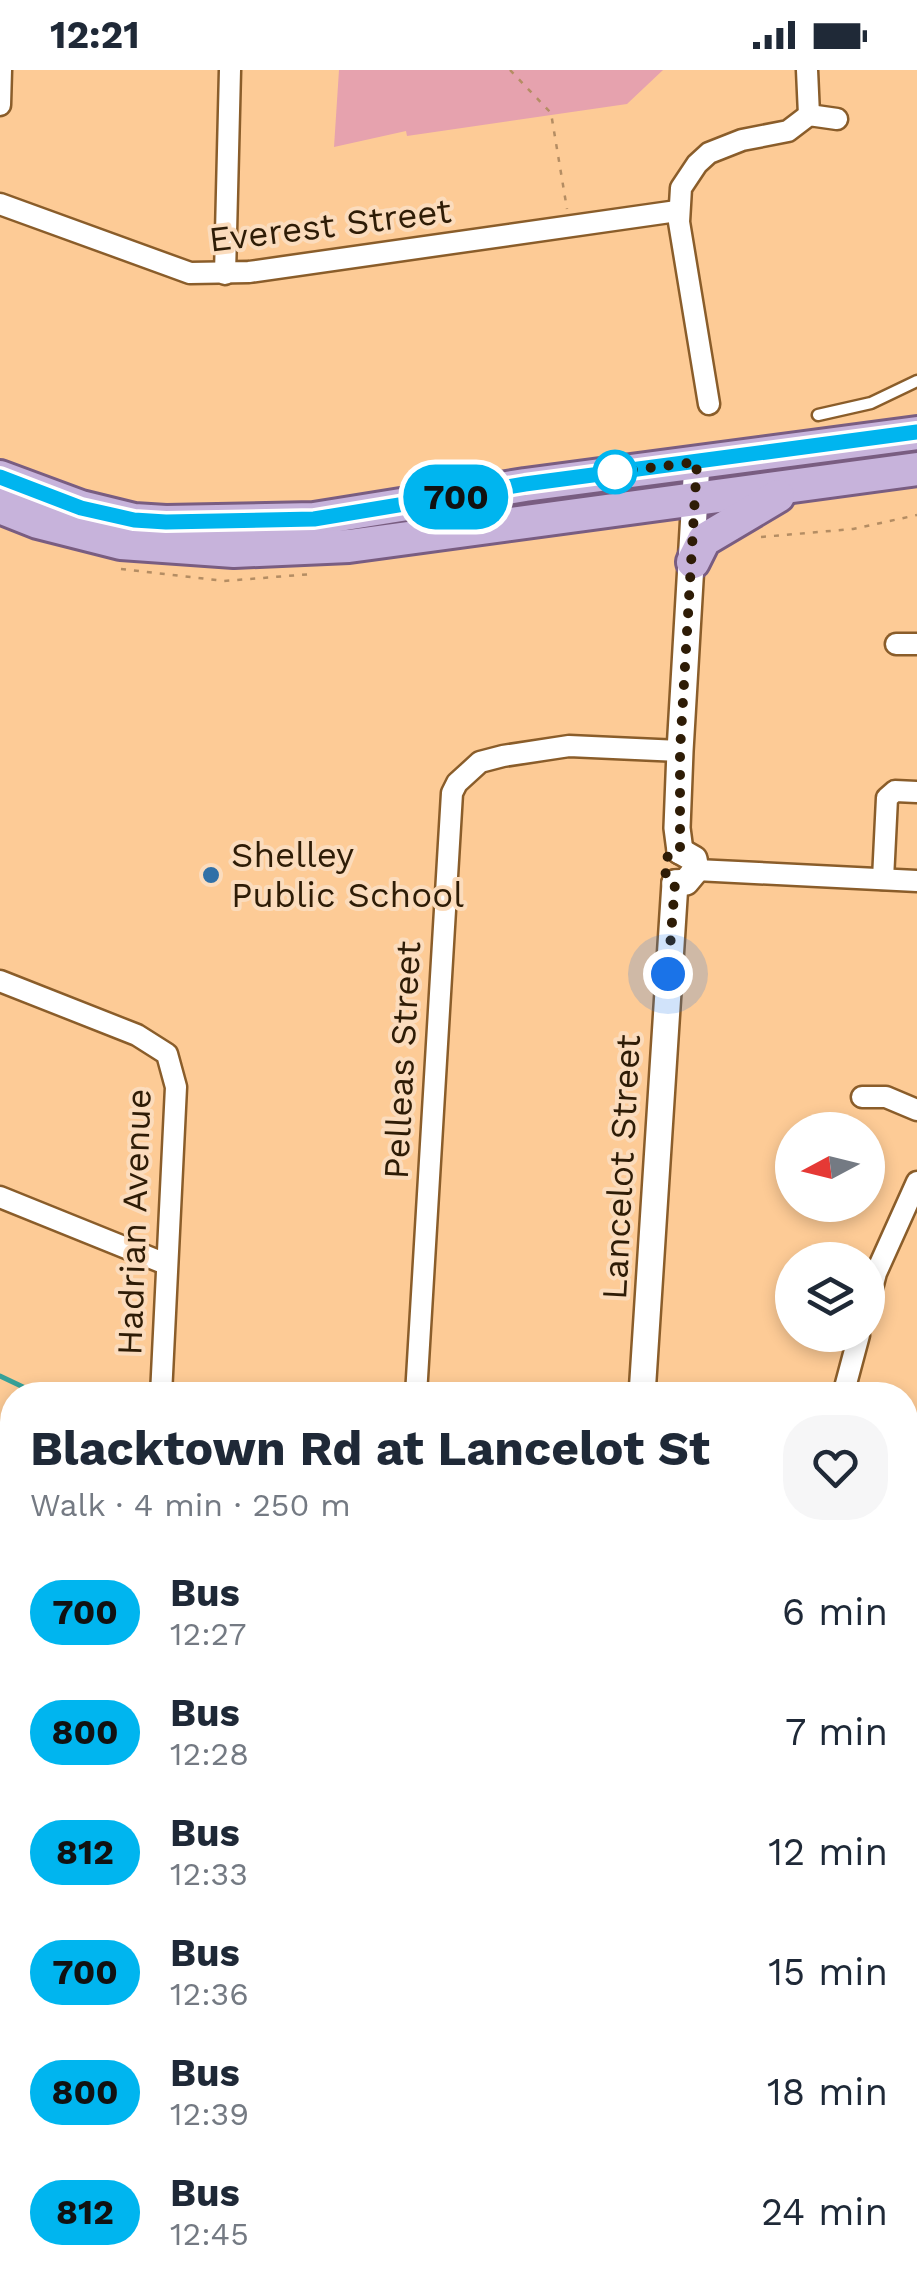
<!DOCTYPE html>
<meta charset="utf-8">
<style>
:root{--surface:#fff;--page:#f6f6f7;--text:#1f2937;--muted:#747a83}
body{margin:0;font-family:"Work Sans",sans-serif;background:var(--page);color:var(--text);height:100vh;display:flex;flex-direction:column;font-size:38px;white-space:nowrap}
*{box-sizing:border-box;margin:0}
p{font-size:32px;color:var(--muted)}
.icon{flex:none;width:55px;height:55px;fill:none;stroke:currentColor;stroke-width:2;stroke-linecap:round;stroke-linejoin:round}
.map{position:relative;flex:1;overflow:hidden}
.side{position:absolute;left:0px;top:1312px;width:918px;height:912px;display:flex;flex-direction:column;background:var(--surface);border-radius:40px 40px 0 0;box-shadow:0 5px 15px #0003}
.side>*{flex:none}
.badge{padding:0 20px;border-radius:32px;font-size:35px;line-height:65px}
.needle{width:65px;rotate:263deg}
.controls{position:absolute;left:775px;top:1042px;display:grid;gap:20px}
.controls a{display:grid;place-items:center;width:110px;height:110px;border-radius:50%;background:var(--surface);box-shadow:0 5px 15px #0003;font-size:50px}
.you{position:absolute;width:50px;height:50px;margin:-25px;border:8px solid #fff;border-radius:50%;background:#1a73e8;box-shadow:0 0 0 15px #1a73e833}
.map>.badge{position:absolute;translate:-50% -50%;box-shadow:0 0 0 5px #fff}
.round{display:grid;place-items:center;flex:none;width:105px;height:105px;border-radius:40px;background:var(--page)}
.head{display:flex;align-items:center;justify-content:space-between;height:170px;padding:0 30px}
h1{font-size:48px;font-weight:700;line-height:75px}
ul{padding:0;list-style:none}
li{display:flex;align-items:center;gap:30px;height:120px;padding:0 30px}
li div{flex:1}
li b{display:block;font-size:38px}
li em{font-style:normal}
li .badge{min-width:110px;font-weight:700;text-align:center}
.status{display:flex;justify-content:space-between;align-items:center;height:70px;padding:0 50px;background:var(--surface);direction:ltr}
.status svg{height:28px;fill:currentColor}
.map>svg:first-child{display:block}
</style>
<div class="status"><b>12:21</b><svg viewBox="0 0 49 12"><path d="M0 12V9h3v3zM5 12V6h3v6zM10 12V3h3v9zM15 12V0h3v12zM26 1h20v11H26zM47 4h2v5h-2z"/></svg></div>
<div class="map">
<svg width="917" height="2223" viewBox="0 0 917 2223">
<rect width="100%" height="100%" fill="#fdcb96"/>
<!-- green -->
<g fill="#e6a2ae">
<path d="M339 0H663L627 34 407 66 406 61 334 77Z"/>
<rect x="905" y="1493" width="12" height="397"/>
</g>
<!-- water -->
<path fill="#37a198" d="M905 1726 917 1746V1848L905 1847Z"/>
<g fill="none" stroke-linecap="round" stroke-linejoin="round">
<!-- stream -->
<path stroke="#37a198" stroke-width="5" d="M0 1306 40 1325"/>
<defs>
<path id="service" d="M818 345 871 333 917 311"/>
<g id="minor">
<path d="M807 0 809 45"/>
<path d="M0 35 1 0"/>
<path d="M0 134 190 203 249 202 677 141"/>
<path d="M225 204 230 0"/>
<path d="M709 334 679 152 681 118 697 94 709 83 742 70 788 61 809 45 837 49"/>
<path d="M896 574H917"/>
<path d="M696 800 917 811"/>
<path d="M883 809 887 728 895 721 917 722"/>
<path d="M0 911 137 965 167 984 176 1017 161 1325"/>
<path d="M862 1027H886L917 1040"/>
<path d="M0 1127 166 1194"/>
<path d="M868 1234 876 1203 917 1112"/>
<path d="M416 1325 452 723 457 713 480 692 503 686 569 676 680 681"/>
<path d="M843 1325 859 1265"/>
<path d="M0 1481 12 1487"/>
<path d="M0 1739H12"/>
<path d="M0 1982 12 1983"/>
<path d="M905 1988 917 1990"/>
<path d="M905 2177H917"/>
<path d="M159 2223V2212"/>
<path d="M375 2223 376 2212"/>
</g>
<g id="tertiary">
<path d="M680 781 677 758 680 681 697 392"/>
<path d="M675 813 686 812 696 800 694 789 680 781"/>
<path d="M642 1325 675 813"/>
<path d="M592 2223 593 2212"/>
</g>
<g id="primary">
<path d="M0 407 81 437 134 450 166 452 314 449 525 415 917 363"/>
<path d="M0 437 38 452 121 473 234 481 349 476 917 399"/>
<path d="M693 492 704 470 778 426"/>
</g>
</defs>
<!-- service casing -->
<use href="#service" stroke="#8a5d2a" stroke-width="15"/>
<!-- minor casing -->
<use href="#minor" stroke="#8a5d2a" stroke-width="25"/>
<!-- tertiary casing -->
<use href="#tertiary" stroke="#8a5d2a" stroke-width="30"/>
<!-- primary casing -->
<use href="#primary" stroke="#795d81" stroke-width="38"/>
<!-- path -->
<g stroke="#b48d63" stroke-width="2.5" stroke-dasharray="5 8" stroke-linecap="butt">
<path d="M510 0 551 43 567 139"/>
<path d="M761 467 853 459 917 445"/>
<path d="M121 499 224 511 312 504"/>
<path d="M0 1353 12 1359"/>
<path d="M905 1504 917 1505"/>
<path d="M905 1575C913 1617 892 1673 917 1711"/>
<path d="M905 1880 917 1879"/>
</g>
<!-- service -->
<use href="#service" stroke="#fff" stroke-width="10"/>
<!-- minor -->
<use href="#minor" stroke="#fff" stroke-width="20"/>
<!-- tertiary -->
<use href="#tertiary" stroke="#fff" stroke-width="25"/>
<!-- primary -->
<use href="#primary" stroke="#c7b3db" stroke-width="32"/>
</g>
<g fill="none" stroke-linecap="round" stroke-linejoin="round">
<defs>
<path id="line" d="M0 407 81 438 134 450 166 452 314 449 525 414 917 362"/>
</defs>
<!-- line casing -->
<use href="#line" stroke="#fff" stroke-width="22"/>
<!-- line -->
<use href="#line" stroke="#00b5ef" stroke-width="15"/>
<!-- walk -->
<path stroke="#2e1c06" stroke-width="10" stroke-dasharray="0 18" d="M615 402 697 392 680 681V781L668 786 663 797 668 809 675 813 668 904"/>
</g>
<!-- markers -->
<circle fill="#fff" stroke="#00b5ef" stroke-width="5" cx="615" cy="402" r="20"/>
<circle fill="#3070a7" stroke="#fbdcbd" stroke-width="4" cx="211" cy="805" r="10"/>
<g text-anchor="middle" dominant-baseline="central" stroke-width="8" stroke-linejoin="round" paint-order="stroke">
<!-- street labels -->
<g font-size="35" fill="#2e1c06" stroke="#fbdcbd">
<text transform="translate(330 155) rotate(-7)">Everest Street</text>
<text transform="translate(402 990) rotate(-87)">Pelleas Street</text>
<text transform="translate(621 1097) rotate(-87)">Lancelot Street</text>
<text transform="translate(134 1152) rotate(-88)">Hadrian Avenue</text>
</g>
<!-- poi labels -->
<g font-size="35" fill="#2e1c06" stroke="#fbdcbd" text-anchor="start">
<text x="231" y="785">Shelley<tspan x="231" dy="40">Public School</tspan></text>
</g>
</g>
</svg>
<div class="controls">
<a><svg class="needle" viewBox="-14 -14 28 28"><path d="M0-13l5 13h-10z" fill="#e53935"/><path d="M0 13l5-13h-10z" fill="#747a83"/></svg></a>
<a><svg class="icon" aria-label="layers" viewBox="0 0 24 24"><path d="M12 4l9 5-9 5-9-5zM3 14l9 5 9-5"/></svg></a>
</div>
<div class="you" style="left:668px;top:904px"></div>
<b class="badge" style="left:456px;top:427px;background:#00b5ef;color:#111">700</b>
<section class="side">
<div class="head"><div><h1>Blacktown Rd at Lancelot St</h1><p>Walk · 4 min · 250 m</p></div><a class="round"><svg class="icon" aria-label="heart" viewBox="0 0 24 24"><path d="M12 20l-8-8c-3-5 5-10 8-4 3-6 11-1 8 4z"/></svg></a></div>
<ul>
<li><span class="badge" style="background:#00b5ef;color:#111">700</span><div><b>Bus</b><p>12:27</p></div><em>6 min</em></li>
<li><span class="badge" style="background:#00b5ef;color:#111">800</span><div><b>Bus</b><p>12:28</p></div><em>7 min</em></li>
<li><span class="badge" style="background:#00b5ef;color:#111">812</span><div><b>Bus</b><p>12:33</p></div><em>12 min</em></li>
<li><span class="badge" style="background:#00b5ef;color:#111">700</span><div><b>Bus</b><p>12:36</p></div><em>15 min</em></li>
<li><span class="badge" style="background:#00b5ef;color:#111">800</span><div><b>Bus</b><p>12:39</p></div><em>18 min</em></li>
<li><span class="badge" style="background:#00b5ef;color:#111">812</span><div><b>Bus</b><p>12:45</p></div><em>24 min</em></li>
</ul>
</section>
</div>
